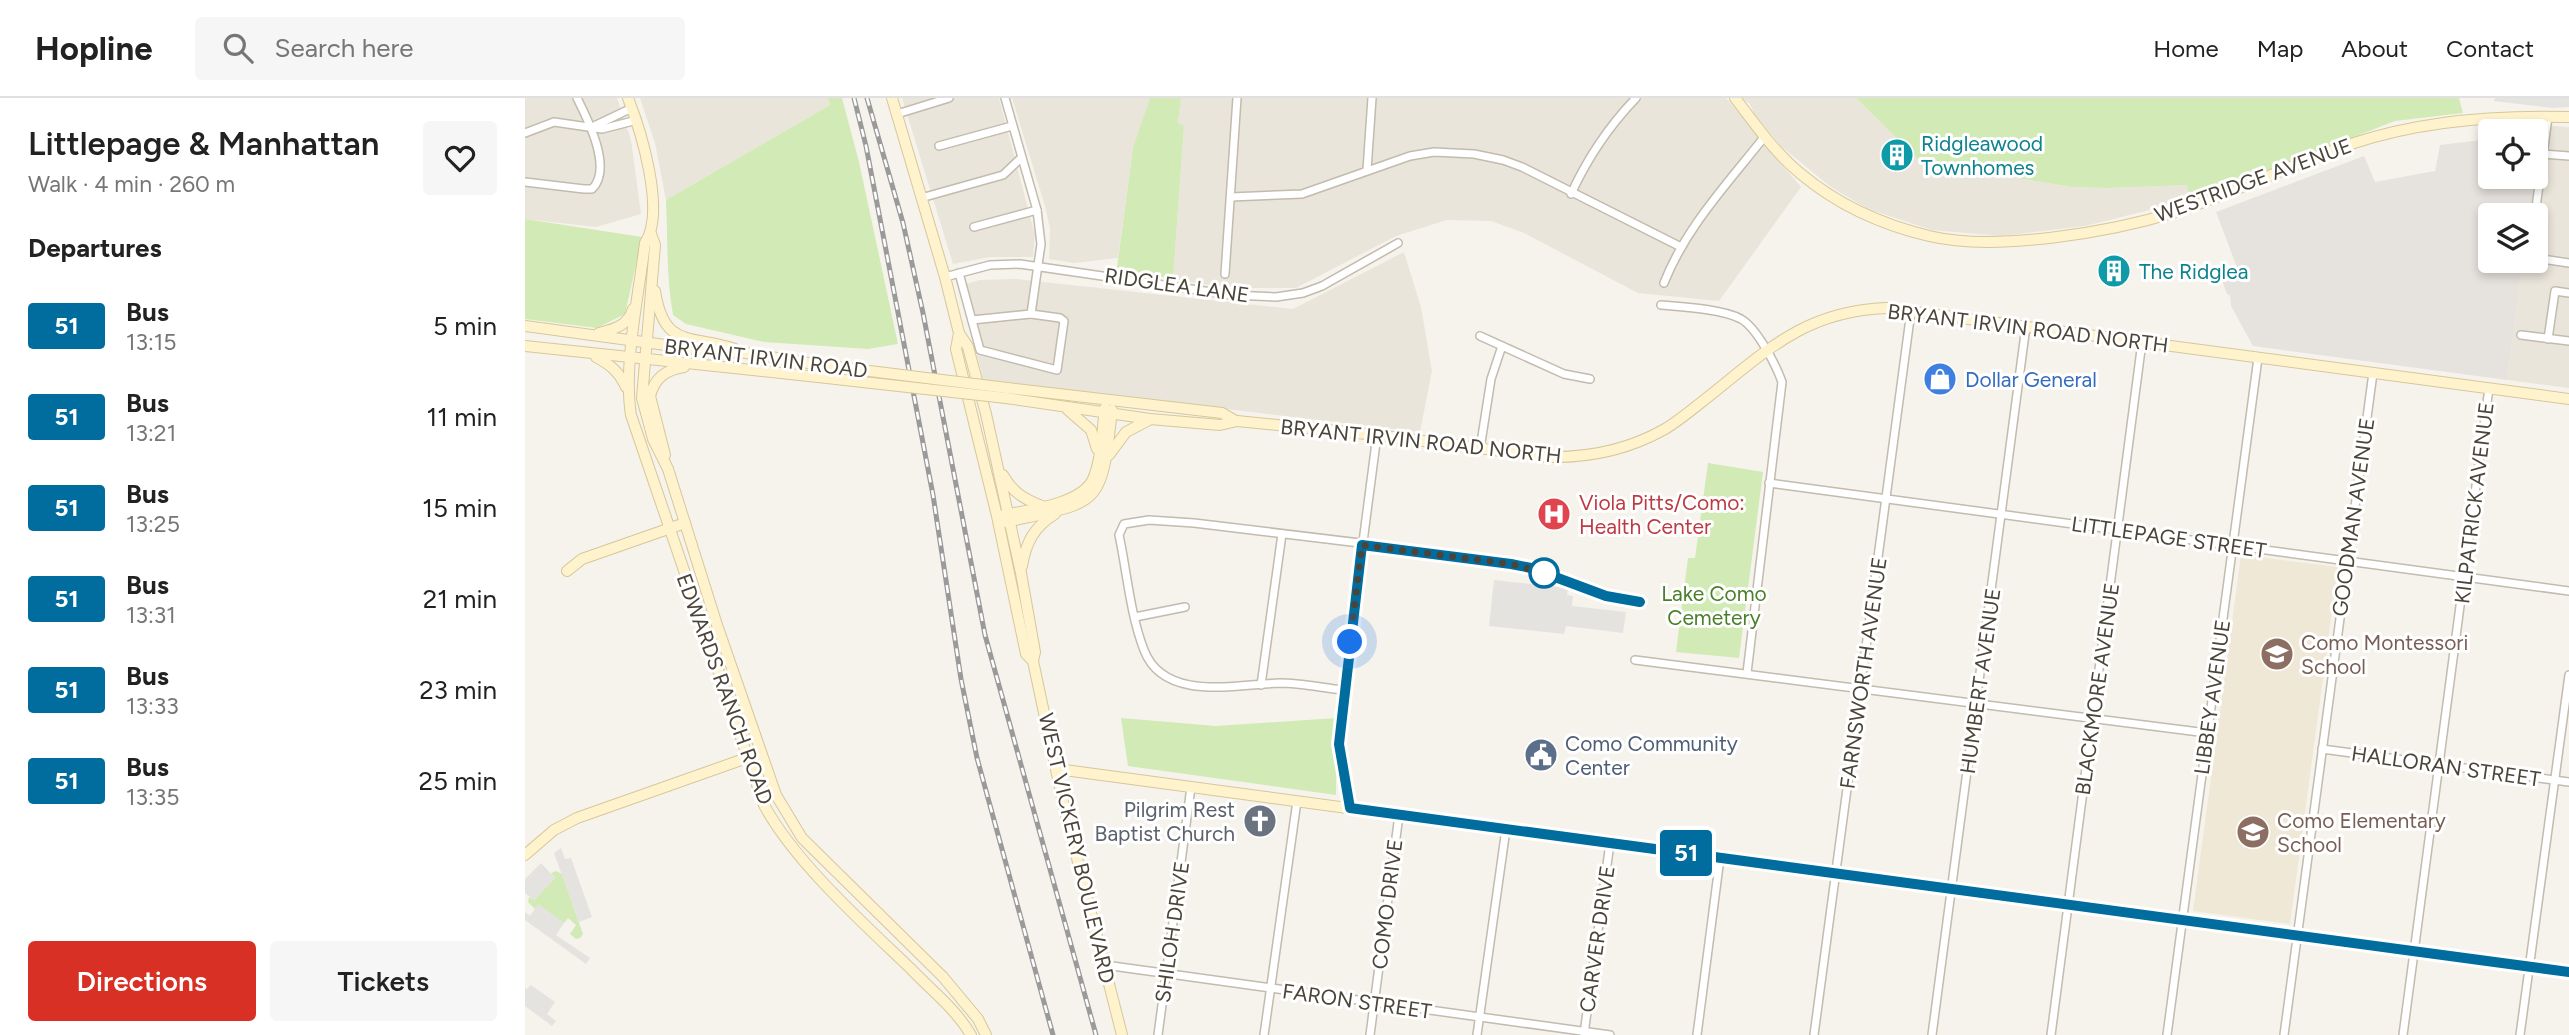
<!DOCTYPE html>
<meta charset="utf-8">
<style>
:root{--surface:#fff;--page:#f6f6f6;--text:#222;--muted:#767676;--line:#e0e0e0;--accent:#d93025}
body{margin:0;font-family:Figtree,sans-serif;background:var(--page);color:var(--text);height:100vh;display:flex;flex-direction:column;font-size:26px;white-space:nowrap}
*{box-sizing:border-box;margin:0}
p{font-size:23px;color:var(--muted)}
.icon{flex:none;width:38px;height:38px;fill:none;stroke:currentColor;stroke-width:2;stroke-linecap:round;stroke-linejoin:round}
.map{position:relative;flex:1;overflow:hidden}
.details{display:flex;flex-direction:column;background:var(--surface);width:525px}
.details>*{flex:none}
.badge{padding:0 14px;border-radius:5px;font-size:24px;line-height:46px}
.buttons{position:absolute;left:1953px;top:21px;display:grid;gap:14px}
.buttons a{display:grid;place-items:center;width:70px;height:70px;border-radius:7px;background:var(--surface);box-shadow:0 4px 10px #0003;font-size:35px}
.you{position:absolute;width:35px;height:35px;margin:-18px;border:5px solid #fff;border-radius:50%;background:#1a73e8;box-shadow:0 0 0 10px #1a73e833}
.map>.badge{position:absolute;translate:-50% -50%;box-shadow:0 0 0 4px #fff}
h2{padding:0 28px;font-size:26px;line-height:63px}
.round{display:grid;place-items:center;flex:none;width:74px;height:74px;border-radius:7px;background:var(--page)}
.summary{display:flex;align-items:center;justify-content:space-between;height:119px;padding:0 28px}
h1{font-size:33px;font-weight:600;line-height:52px}
.primary-button{display:flex;gap:14px;margin-top:auto;padding:14px 28px}
.primary-button a{flex:1;height:80px;border-radius:7px;background:var(--accent);color:#fff;font-size:28px;font-weight:600;line-height:80px;text-align:center}
.primary-button a+a{background:var(--page);color:var(--text)}
ul{padding:0;list-style:none}
li{display:flex;align-items:center;gap:21px;height:91px;padding:0 28px}
li div{flex:1}
li b{display:block;font-size:26px}
li em{font-style:normal}
li .badge{min-width:77px;font-weight:700;text-align:center}
header{display:flex;align-items:center;gap:42px;box-sizing:border-box;height:98px;padding:0 35px;background:var(--surface);border-bottom:2px solid var(--line)}
header strong{font-size:33px}
nav{display:flex;gap:38px;margin-inline-start:auto;font-size:24px}
.search{width:490px;height:63px;background:var(--page);display:flex;align-items:center;gap:18px;box-sizing:border-box;padding:0 24px;border-radius:7px;color:var(--muted);font-size:26px}
main{display:flex;flex:1;min-height:0}
.map>svg:first-child{display:block}
</style>
<header>
<strong>Hopline</strong>
<div class="search"><svg class="icon" aria-label="search" viewBox="0 0 24 24"><circle cx="10" cy="10" r="6"/><path d="M15 15l6 6"/></svg>Search here</div>
<nav><a>Home</a><a>Map</a><a>About</a><a>Contact</a></nav>
</header>
<main>
<section class="details">
<div class="summary"><div><h1>Littlepage &amp; Manhattan</h1><p>Walk · 4 min · 260 m</p></div><a class="round"><svg class="icon" aria-label="heart" viewBox="0 0 24 24"><path d="M12 20l-8-8c-3-5 5-10 8-4 3-6 11-1 8 4z"/></svg></a></div>
<h2>Departures</h2>
<ul>
<li><span class="badge" style="background:#006d9e;color:#fff">51</span><div><b>Bus</b><p>13:15</p></div><em>5 min</em></li>
<li><span class="badge" style="background:#006d9e;color:#fff">51</span><div><b>Bus</b><p>13:21</p></div><em>11 min</em></li>
<li><span class="badge" style="background:#006d9e;color:#fff">51</span><div><b>Bus</b><p>13:25</p></div><em>15 min</em></li>
<li><span class="badge" style="background:#006d9e;color:#fff">51</span><div><b>Bus</b><p>13:31</p></div><em>21 min</em></li>
<li><span class="badge" style="background:#006d9e;color:#fff">51</span><div><b>Bus</b><p>13:33</p></div><em>23 min</em></li>
<li><span class="badge" style="background:#006d9e;color:#fff">51</span><div><b>Bus</b><p>13:35</p></div><em>25 min</em></li>
</ul>
<div class="primary-button"><a>Directions</a><a>Tickets</a></div>
</section>
<div class="map">
<svg width="2044" height="937" viewBox="0 0 2044 937">
<rect width="100%" height="100%" fill="#f6f3ec"/>
<!-- residential -->
<g fill="#eae5da">
<path d="M0 0H92L106 42 116 116 71 129 0 121Z"/>
<path d="M115 0H304L305 7 141 102 130 45Z"/>
<path d="M377 0H474L510 137 508 159H465L428 166Z"/>
<path d="M487 0H625L608 49 593 160 549 165 524 161 525 131 520 108Z"/>
<path d="M656 0H1201L1276 89 1194 203 1113 195 999 135 966 123 922 122 871 138 771 190H702L648 181 659 29 653 26Z"/>
<path d="M1216 0H1331L1396 64 1545 89 1581 90 1662 87 1665 102 1560 128 1475 138 1407 132 1343 111 1306 89 1257 49 1229 16 1225 6Z"/>
<path d="M2016 27 2044 29V290L1982 282 1998 163H2011V117H2005Z"/>
<path d="M879 154 896 209 907 273 895 334 458 282 436 188 454 182 491 181 768 211Z"/>
</g>
<!-- industrial -->
<path fill="#e6e2dd" d="M1965 41V79H2010L2005 117H1965V163H1998L1982 282 1728 248 1706 208 1705 197 1702 196 1696 179 1713 172 1691 114 1839 58 1850 84 1910 73 1915 47Z"/>
<!-- education -->
<path fill="#efe8d6" d="M1716 457 1813 469 1765 826 1668 813Z"/>
<!-- green -->
<g fill="#d2eab5">
<path d="M303 0H317L334 64 373 246 343 251 239 244 161 226 148 217C141 179 143 140 141 102L305 7Z"/>
<path d="M625 0H656L653 25 659 28 648 181 592 170 608 49Z"/>
<path d="M1331 0H1934L1938 15 1870 23 1665 102 1662 87 1581 90 1546 89 1396 64Z"/>
<path d="M0 121 117 139 100 216 72 230 0 221Z"/>
<path d="M1183 365 1238 374 1214 560 1151 554 1163 460H1170Z"/>
<path d="M596 620 691 628 812 620 811 697 603 668Z"/>
<path d="M31 773 37 776 58 836 55 840 51 841 45 836 51 827 43 820 39 825 14 807 10 811 3 804 4 799 9 802 30 780 26 775Z"/>
</g>
<!-- parking -->
<g fill="#e5e3e0">
<path d="M1970 0H2044V9L2028 10 1969 3Z"/>
<path d="M969 482 1043 490 1042 497 1048 498 1047 508 1101 514 1098 535 1041 528 1039 536 964 528Z"/>
<path d="M36 750 40 761 46 760 67 819 54 824 29 755Z"/>
<path d="M16 765 30 780 9 802 0 795V781Z"/>
<path d="M13 806 39 825 31 837 65 860 61 866 0 822V814L5 818Z"/>
<path d="M6 887 30 904 22 916 31 923 27 928 0 908V890L2 891Z"/>
</g>
<g fill="none" stroke-linecap="round" stroke-linejoin="round">
<defs>
<g id="street">
<path d="M372 16 424 0"/>
<path d="M67 29 107 10"/>
<path d="M0 35 29 24 77 31 112 22"/>
<path d="M414 48 487 28"/>
<path d="M2018 56 2044 58"/>
<path d="M842 72 847 0"/>
<path d="M0 84 59 91H67C88 71 63 22 52 0"/>
<path d="M1046 96C1063 59 1083 29 1111 0"/>
<path d="M706 99 777 96 885 58 909 54 949 56 978 62 997 69 1156 149"/>
<path d="M396 100 478 77 496 60"/>
<path d="M2010 117 2023 19"/>
<path d="M449 129 512 112"/>
<path d="M2011 160 2044 165"/>
<path d="M434 175 455 252 532 272 539 223 535 220 506 216 516 146 512 112 480 0"/>
<path d="M700 176 712 0"/>
<path d="M420 179 465 167 495 166 707 197 751 199 778 195 797 188 873 145"/>
<path d="M1139 185C1161 129 1203 85 1240 38"/>
<path d="M1136 207C1158 209 1197 211 1216 221 1232 230 1251 267 1257 284L1222 575"/>
<path d="M447 222 506 216"/>
<path d="M1996 237 2044 243"/>
<path d="M955 238 1039 276 1065 281"/>
<path d="M2023 241 2030 193 2044 195"/>
<path d="M955 351 966 281 977 248"/>
<path d="M1244 385 2044 493"/>
<path d="M610 519 660 509"/>
<path d="M1110 562 1682 635"/>
<path d="M736 587 757 436"/>
<path d="M819 592C798 590 776 585 755 585 714 586 639 605 619 552 605 516 602 474 594 437L599 426 624 422 669 425 918 455 997 468 1067 493 1115 504"/>
<path d="M1797 651 2044 684"/>
<path d="M826 710 814 646 816 612 852 337"/>
<path d="M580 867 1085 937"/>
<path d="M1059 936 1085 745"/>
<path d="M633 937 666 689"/>
<path d="M739 937 772 703"/>
<path d="M845 937 874 717"/>
<path d="M952 937 981 731"/>
<path d="M1172 937 1195 760"/>
<path d="M1289 937 1386 213"/>
<path d="M1407 937 1501 228"/>
<path d="M1526 937 1617 244"/>
<path d="M1642 937 1733 260"/>
<path d="M1759 937 1848 275"/>
<path d="M1878 937 1964 290"/>
<path d="M1995 937 2044 577"/>
</g>
<g id="secondary">
<path d="M103 0C116 33 141 114 120 145 114 195 98 268 106 317L239 707C270 764 337 824 385 870 406 892 430 910 446 937"/>
<path d="M367 0 420 179 434 235 443 249 461 316 496 475 510 554 508 563 539 709 597 937"/>
<path d="M1210 0C1230 26 1250 55 1276 76 1313 107 1358 127 1404 138 1471 154 1586 134 1651 114 1711 94 1769 65 1829 45 1898 22 1972 17 2044 19"/>
<path d="M126 136 130 147 117 300 128 341 143 371 192 527 251 697 277 740 418 879 453 921 461 937"/>
<path d="M130 193C139 252 167 236 210 251"/>
<path d="M0 228 170 251 221 255 296 267"/>
<path d="M74 235C89 231 103 228 108 211"/>
<path d="M434 235 431 251 472 418 501 556 508 563"/>
<path d="M0 248 293 279"/>
<path d="M71 259C86 267 94 274 101 289"/>
<path d="M482 290 697 315 709 322"/>
<path d="M481 300 625 321 695 327 712 323 852 337 1022 359C1064 360 1103 352 1140 331 1155 322 1169 310 1183 299 1242 252 1281 213 1361 210L2044 301"/>
<path d="M543 312 566 332 572 351"/>
<path d="M140 357 125 298C130 279 141 272 159 269"/>
<path d="M584 357 601 334 624 322"/>
<path d="M478 377C487 394 499 401 517 408"/>
<path d="M479 417C504 412 557 406 568 381 577 360 577 332 580 310"/>
<path d="M481 424C576 403 576 411 587 312"/>
<path d="M497 468C501 444 509 429 530 416"/>
<path d="M42 473 57 461 160 425"/>
<path d="M532 671 2044 874"/>
<path d="M0 757 29 732 52 720 236 655"/>
</g>
</defs>
<!-- street casing -->
<use href="#street" stroke="#c2bbae" stroke-width="10"/>
<!-- secondary casing -->
<use href="#secondary" stroke="#d6c79b" stroke-width="12"/>
<!-- street -->
<use href="#street" stroke="#fff" stroke-width="7"/>
<!-- secondary -->
<use href="#secondary" stroke="#fff3cd" stroke-width="10"/>
<defs>
<g id="rail">
<path d="M329 0 341 48 408 397 436 581 452 660 528 937"/>
<path d="M342 0 378 125 398 215 460 537 571 937"/>
</g>
</defs>
<!-- rail casing -->
<use href="#rail" stroke="#9a9a9a" stroke-width="5"/>
<!-- rail -->
<use href="#rail" stroke="#fff" stroke-width="2.5" stroke-dasharray="8" stroke-linecap="butt"/>
<defs>
<g id="secondary-bridge">
<path d="M296 267 482 290"/>
<path d="M293 279 481 300"/>
</g>
</defs>
<!-- secondary-bridge casing -->
<use href="#secondary-bridge" stroke="#d6c79b" stroke-width="12" stroke-linecap="butt"/>
<!-- secondary-bridge -->
<use href="#secondary-bridge" stroke="#fff3cd" stroke-width="10"/>
</g>
<g fill="none" stroke-linecap="round" stroke-linejoin="round">
<defs>
<path id="line" d="M1115 504 1081 498 1006 470 986 466 837 447 814 646 825 710 2044 874"/>
</defs>
<!-- line casing -->
<use href="#line" stroke="#fff" stroke-width="16"/>
<!-- line -->
<use href="#line" stroke="#006d9e" stroke-width="10"/>
<!-- walk -->
<path stroke="#4b4439" stroke-width="7" stroke-dasharray="0 12.6" d="M825 544 837 447 986 466 1019 475"/>
</g>
<!-- icons -->
<defs>
<symbol id="building-disc" viewBox="-11 -11 22 22"><circle r="9.5" fill="#0f9aa8" stroke="#fff"/><path d="M-4-6H4V6H1V3H-1V6H-4ZM-2.5-4.3h1.7v1.8h-1.7ZM.8-4.3h1.7v1.8H.8ZM-2.5-1h1.7V.8h-1.7ZM.8-1h1.7V.8H.8Z" fill="#fff"/></symbol>
<symbol id="shop-disc" viewBox="-11 -11 22 22"><circle r="9.5" fill="#3f7fe0" stroke="#fff"/><path d="M-5-2.5h2.3a2.7 3.5 0 0 1 5.4 0H5L5.5 6h-11ZM-1.5-2.5h3a1.5 2.3 0 0 0-3 0Z" fill="#fff"/></symbol>
<symbol id="hospital-disc" viewBox="-11 -11 22 22"><circle r="9.5" fill="#e0444e" stroke="#fff"/><path d="M-5-5h3v3.5h4V-5h3V5h-3V1.5h-4V5h-3Z" fill="#fff"/></symbol>
<symbol id="school-disc" viewBox="-11 -11 22 22"><circle r="9.5" fill="#8d6e63" stroke="#fff"/><path d="M0-5L7-2L0 1L-7-2ZM-4 1L0 2.5L4 1V4Q0 6-4 4Z" fill="#fff"/></symbol>
<symbol id="civic-disc" viewBox="-11 -11 22 22"><circle r="9.5" fill="#5c6f8a" stroke="#fff"/><path d="M-.6-6.5H3V-4.5H.6V-3L4-1V1h2V6H-6V1h2V-1L-.6-3ZM-1.2 2.5V6h2.4V2.5Z" fill="#fff"/></symbol>
<symbol id="church-disc" viewBox="-11 -11 22 22"><circle r="9.5" fill="#6b7280" stroke="#fff"/><path d="M-1.2-6h2.4v3.5h3.3v2.4h-3.3V6h-2.4V-.1h-3.3v-2.4h3.3Z" fill="#fff"/></symbol>
</defs>
<g fill-rule="evenodd">
<use href="#building-disc" x="1353" y="38" width="38" height="38"/>
<use href="#building-disc" x="1570" y="154" width="38" height="38"/>
<use href="#shop-disc" x="1396" y="262" width="38" height="38"/>
<use href="#hospital-disc" x="1010" y="397" width="38" height="38"/>
<use href="#school-disc" x="1733" y="537" width="38" height="38"/>
<use href="#civic-disc" x="997" y="638" width="38" height="38"/>
<use href="#church-disc" x="716" y="704" width="38" height="38"/>
<use href="#school-disc" x="1709" y="715" width="38" height="38"/>
</g>
<!-- markers -->
<circle fill="#fff" stroke="#006d9e" stroke-width="3.5" cx="1019" cy="475" r="14"/>
<g text-anchor="middle" dominant-baseline="central" stroke-width="6" stroke-linejoin="round" paint-order="stroke">
<!-- culture labels -->
<g font-size="21" fill="#0d838f" stroke="#fff" text-anchor="start">
<text x="1396" y="45">Ridgleawood<tspan x="1396" dy="24">Townhomes</tspan></text>
<text x="1614" y="173">The Ridglea</text>
</g>
<!-- street labels -->
<g font-size="21" fill="#4b4439" stroke="#fff">
<text transform="translate(1728 82) rotate(-20)">WESTRIDGE AVENUE</text>
<text transform="translate(652 187) rotate(8)">RIDGLEA LANE</text>
<text transform="translate(1503 230) rotate(7)">BRYANT IRVIN ROAD NORTH</text>
<text transform="translate(241 260) rotate(7)">BRYANT IRVIN ROAD</text>
<text transform="translate(896 343) rotate(6)">BRYANT IRVIN ROAD NORTH</text>
<text transform="translate(1949 405) rotate(-83)">KILPATRICK AVENUE</text>
<text transform="translate(1828 419) rotate(-82)">GOODMAN AVENUE</text>
<text transform="translate(1644 439) rotate(8)">LITTLEPAGE STREET</text>
<text transform="translate(1338 575) rotate(-82)">FARNSWORTH AVENUE</text>
<text transform="translate(1455 583) rotate(-82)">HUMBERT AVENUE</text>
<text transform="translate(200 591) rotate(70)">EDWARDS RANCH ROAD</text>
<text transform="translate(1572 591) rotate(-82)">BLACKMORE AVENUE</text>
<text transform="translate(1687 599) rotate(-82)">LIBBEY AVENUE</text>
<text transform="translate(1921 668) rotate(8)">HALLORAN STREET</text>
<text transform="translate(552 750) rotate(77)">WEST VICKERY BOULEVARD</text>
<text transform="translate(862 806) rotate(-83)">COMO DRIVE</text>
<text transform="translate(647 834) rotate(-82)">SHILOH DRIVE</text>
<text transform="translate(1072 841) rotate(-82)">CARVER DRIVE</text>
<text transform="translate(832 903) rotate(8)">FARON STREET</text>
</g>
<!-- shop labels -->
<g font-size="21" fill="#366cbe" stroke="#fff" text-anchor="start">
<text x="1440" y="281">Dollar General</text>
</g>
<!-- health labels -->
<g font-size="21" fill="#be3a42" stroke="#fff" text-anchor="start">
<text x="1054" y="404">Viola Pitts/Como:<tspan x="1054" dy="24">Health Center</tspan></text>
</g>
<!-- park labels -->
<g font-size="21" fill="#4a7f2a" stroke="#fff">
<text x="1189" y="495">Lake Como<tspan x="1189" dy="24">Cemetery</tspan></text>
</g>
<!-- education labels -->
<g font-size="21" fill="#785e54" stroke="#fff" text-anchor="start">
<text x="1776" y="544">Como Montessori<tspan x="1776" dy="24">School</tspan></text>
<text x="1752" y="722">Como Elementary<tspan x="1752" dy="24">School</tspan></text>
</g>
<!-- service labels -->
<g font-size="21" fill="#4e5e75" stroke="#fff" text-anchor="start">
<text x="1040" y="645">Como Community<tspan x="1040" dy="24">Center</tspan></text>
</g>
<!-- worship labels -->
<g font-size="21" fill="#5b616d" stroke="#fff" text-anchor="end">
<text x="710" y="711">Pilgrim Rest<tspan x="710" dy="24">Baptist Church</tspan></text>
</g>
</g>
</svg>
<div class="buttons">
<a><svg class="icon" aria-label="locate" viewBox="0 0 24 24"><circle cx="12" cy="12" r="6"/><path d="M12 2v4M12 18v4M2 12h4M18 12h4"/></svg></a>
<a><svg class="icon" aria-label="layers" viewBox="0 0 24 24"><path d="M12 4l9 5-9 5-9-5zM3 14l9 5 9-5"/></svg></a>
</div>
<div class="you" style="left:825px;top:544px"></div>
<b class="badge" style="left:1161px;top:755px;background:#006d9e;color:#fff">51</b>
</div>
</main>
